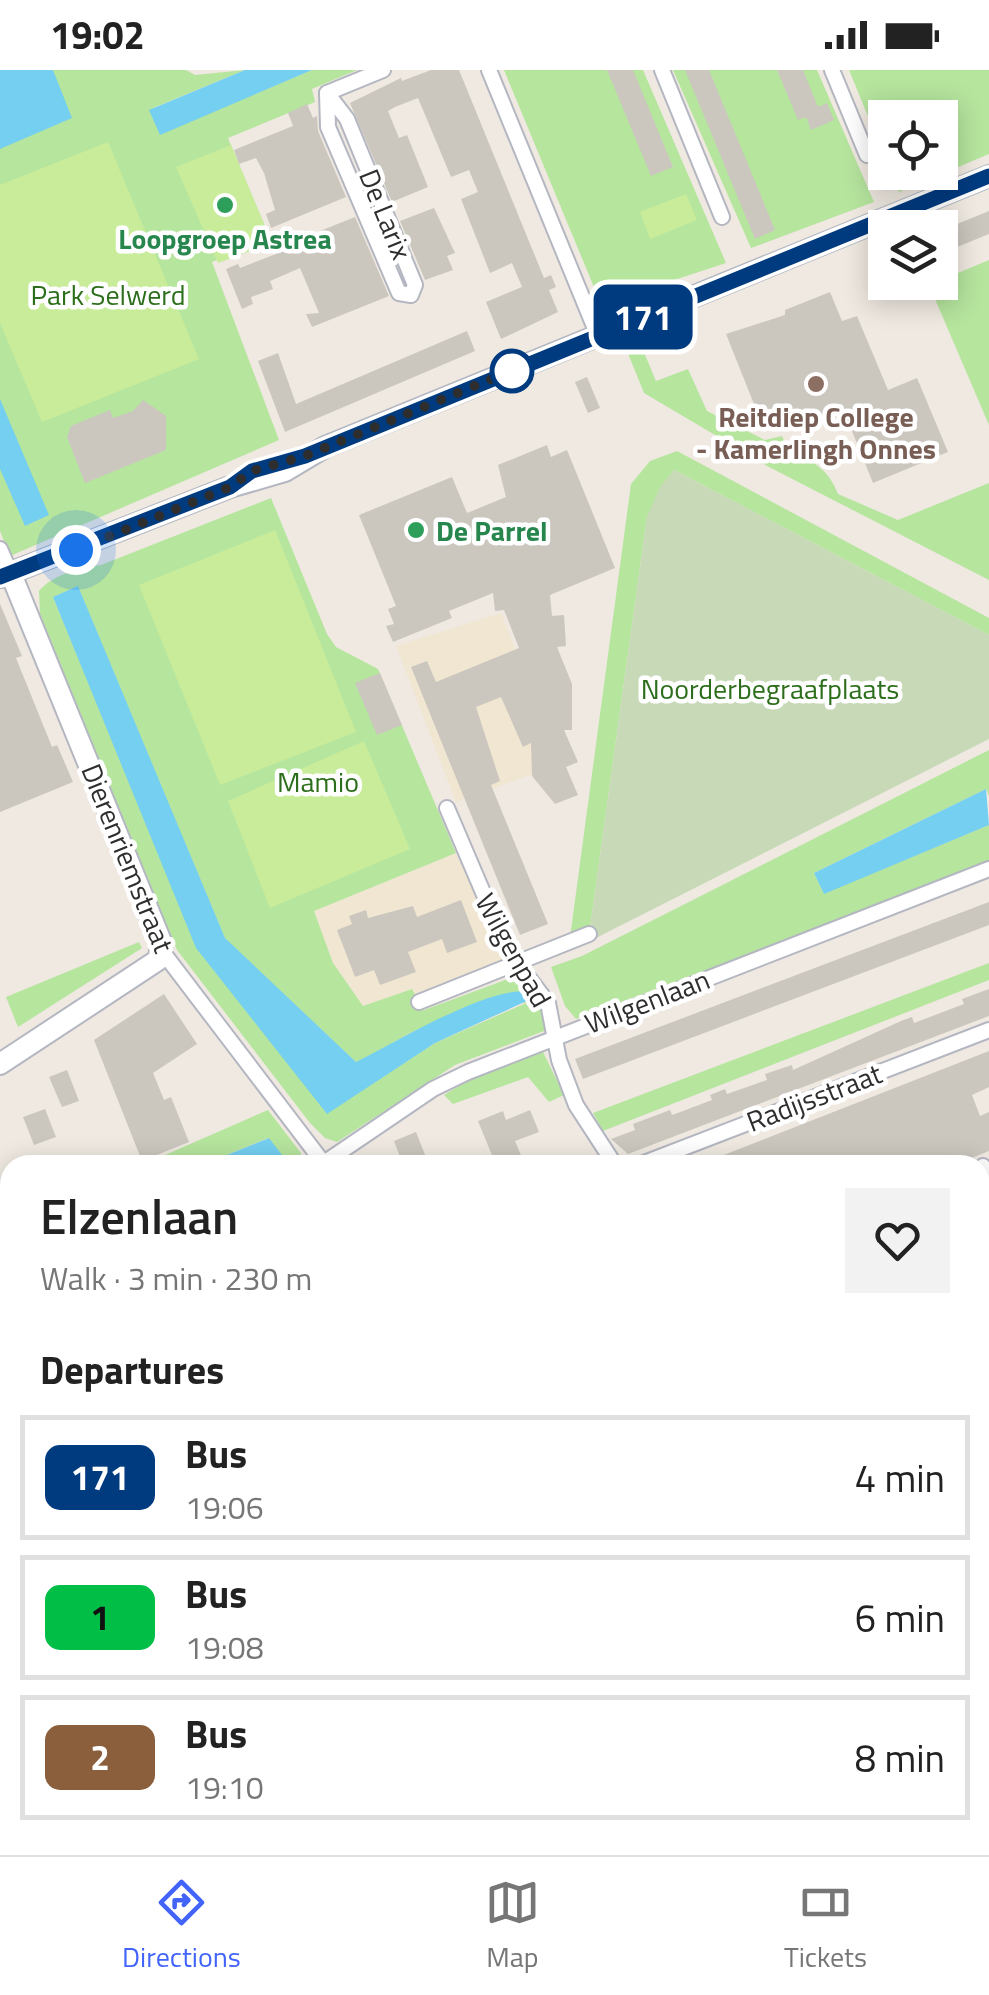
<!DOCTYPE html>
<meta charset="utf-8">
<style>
:root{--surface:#fff;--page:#f2f2f2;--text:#222;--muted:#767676;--line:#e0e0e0;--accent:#4264fb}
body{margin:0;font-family:"Titillium Web",sans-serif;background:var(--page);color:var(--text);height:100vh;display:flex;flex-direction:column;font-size:38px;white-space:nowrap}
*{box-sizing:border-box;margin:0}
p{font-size:32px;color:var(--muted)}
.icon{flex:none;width:55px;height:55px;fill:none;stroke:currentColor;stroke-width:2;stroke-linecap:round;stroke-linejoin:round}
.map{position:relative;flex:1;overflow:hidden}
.sheet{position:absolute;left:0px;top:1085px;width:990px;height:700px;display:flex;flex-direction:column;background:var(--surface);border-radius:30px 30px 0 0;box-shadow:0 5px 25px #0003}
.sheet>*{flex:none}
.badge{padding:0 20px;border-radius:15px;font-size:35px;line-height:65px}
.tools{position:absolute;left:868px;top:30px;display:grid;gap:20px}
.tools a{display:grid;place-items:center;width:90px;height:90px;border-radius:0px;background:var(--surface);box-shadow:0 5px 25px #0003;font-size:50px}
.you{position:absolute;width:50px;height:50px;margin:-25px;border:8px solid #fff;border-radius:50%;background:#1a73e8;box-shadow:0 0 0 15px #1a73e833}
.map>.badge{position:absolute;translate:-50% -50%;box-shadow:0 0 0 5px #fff}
h2{padding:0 40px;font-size:38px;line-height:90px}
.round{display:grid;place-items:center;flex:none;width:105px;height:105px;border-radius:0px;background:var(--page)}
.summary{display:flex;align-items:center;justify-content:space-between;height:170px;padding:0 40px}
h1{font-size:48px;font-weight:600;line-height:75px}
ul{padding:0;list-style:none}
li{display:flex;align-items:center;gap:30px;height:125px;margin:0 20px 15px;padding:0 20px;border:5px solid var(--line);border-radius:0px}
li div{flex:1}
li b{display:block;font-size:38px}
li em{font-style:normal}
li .badge{min-width:110px;font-weight:700;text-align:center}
.status{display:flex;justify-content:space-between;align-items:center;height:70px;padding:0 50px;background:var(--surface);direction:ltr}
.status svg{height:28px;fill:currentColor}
.tab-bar{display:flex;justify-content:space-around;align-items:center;height:140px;border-top:2px solid var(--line);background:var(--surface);font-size:28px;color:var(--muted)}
.tab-bar a{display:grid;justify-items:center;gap:5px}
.tab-bar .on{color:var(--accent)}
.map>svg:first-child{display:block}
</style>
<div class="status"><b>19:02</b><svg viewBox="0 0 49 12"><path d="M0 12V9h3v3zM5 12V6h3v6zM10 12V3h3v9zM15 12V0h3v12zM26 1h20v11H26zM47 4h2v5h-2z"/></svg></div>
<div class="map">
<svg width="989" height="1785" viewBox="0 0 989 1785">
<rect width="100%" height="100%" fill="#efe9e1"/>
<!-- education -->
<g fill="#f0e6d1">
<path d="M501 543 557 683 555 696 456 732 396 576Z"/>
<path d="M456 783 507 890 417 928 411 919 363 936 333 893 314 841Z"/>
</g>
<!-- green -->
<g fill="#b6e59e" fill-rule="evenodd">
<path d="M0 0H186L195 5 245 0 153 38 162 63 312 0H357L312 19 315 32 228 68 270 168 212 192 279 370 10 486 0 461Z"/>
<path d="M504 0H643L726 193 601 234Z"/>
<path d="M673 0H817L874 132 751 178Z"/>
<path d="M849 0H989V84L899 122 891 103 940 102V48H885V88Z"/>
<path d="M989 190V355L929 215Z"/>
<path d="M643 280 656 311 688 299 707 341 765 370 782 366 792 388C815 388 830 403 838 424L898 450 989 413V510L769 397 644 323 627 281Z"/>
<path d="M677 381 989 548V565L674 400 647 447 588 872 569 875 631 414 650 391Z"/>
<path d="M271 428 327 564 336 577 378 599 456 783 314 841 333 893 363 936 412 919 424 940 532 900 550 938 552 958 455 995 337 1072 325 1068 310 1053 177 880 40 544 39 521C53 504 81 498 101 495ZM78 517 225 869 357 993 410 963 491 928 526 933 435 973 327 1043 155 773 53 527Z"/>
<path d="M989 680V726L986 719 814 803 824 823 989 755V794L576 949 565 936 551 897 582 886Z"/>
<path d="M139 872 142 878 18 957 6 927Z"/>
<path d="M989 893V910L603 1061 593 1043Z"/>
<path d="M543 982 564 1025 549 1032 528 1007 453 1034 444 1025 472 1008Z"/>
<path d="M268 1040 301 1083 298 1095H272L280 1090 268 1068 202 1095H142Z"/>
<path d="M989 1491V1569L980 1581V1502Z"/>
<path d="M0 1638 10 1654V1775H89L95 1785H0Z"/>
</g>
<!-- cemetery -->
<path fill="#c8d9b8" d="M674 400 989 565V669L588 872 647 447 660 417Z"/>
<!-- pitch -->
<g fill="#c9ec9a">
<path d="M108 72 199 289 42 352 0 253V115Z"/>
<path d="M231 75 272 173 218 193 176 97Z"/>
<path d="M686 124 697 150 650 169 640 142Z"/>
<path d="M275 460 356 662 220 715 139 515Z"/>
<path d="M364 671 410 779 270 838 228 731Z"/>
</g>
<!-- water -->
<g fill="#75cff0">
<path d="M0 0H53L72 48 0 79Z"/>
<path d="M245 0H312L160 65 149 40Z"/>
<path d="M0 329 49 445 25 456 0 399Z"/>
<path d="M78 516 225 868 356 992C393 974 489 915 528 922L531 929 435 973 327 1044 196 878 53 527Z"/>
<path d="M986 719 989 755 824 824 814 803Z"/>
<path d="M269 1068 282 1085 272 1095H202Z"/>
</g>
<!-- building -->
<g fill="#cbc7bf">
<path d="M431 0H459L544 208 551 205 556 217 549 220 558 242 501 269 486 232 522 217 512 193 490 203 461 129 478 122 469 100 451 107 418 28 395 37 388 41 399 68 407 65 428 117 392 132 350 33 401 8 402 11Z"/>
<path d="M607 0H633L673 97 651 106Z"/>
<path d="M685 0H709L775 160 755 169Z"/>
<path d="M777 0H803L818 37 827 33 834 50 811 60 806 47 798 50Z"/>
<path d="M307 34 313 48 317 46 318 61 346 127 271 158 266 144 275 140 264 103 256 88 239 94 234 80 293 56 288 43Z"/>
<path d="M434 138 455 183 447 186 453 200 425 210 400 151Z"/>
<path d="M989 141V164L940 184V161Z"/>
<path d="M355 147 389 226 312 257 306 244 319 243 300 198 270 211 273 219 251 227 253 234 242 239 226 199 238 194 240 198 276 184 275 179Z"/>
<path d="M830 222 842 251 857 246 888 320 917 308 948 382 873 413 843 339 798 357 792 342 762 354 726 264 785 245V240Z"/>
<path d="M467 261 475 281 285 362 258 291 278 283 296 334Z"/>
<path d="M587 307 600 338 588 343 575 312Z"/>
<path d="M143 330 166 346V380L85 413 67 367 71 356 110 340 113 348 133 341Z"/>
<path d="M547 375 551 387 567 380 615 498 550 525 552 546 564 545 566 576 557 577 572 614V660H564L578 692 566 697 578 725 555 734 532 706 531 673 523 677 501 627 476 637 500 711 491 715 548 854 520 865 411 597 427 591 436 612 519 578 504 540 495 541 493 523 449 541 452 548 393 572 386 556 394 554 388 539 396 536 359 445 452 407 467 443 506 427 498 395Z"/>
<path d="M0 534 22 586 16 588 52 677 57 675 73 712 0 742Z"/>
<path d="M380 603 402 655 377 665 355 613Z"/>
<path d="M461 830 477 872 447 883 442 869 408 882 416 902 380 915 374 900 355 907 337 860 352 854 349 846 366 840 368 848 413 836 417 847Z"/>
<path d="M989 832V855L583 1009 575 989Z"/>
<path d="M989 919V946L628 1084 611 1069 635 1060 633 1054 670 1040 672 1045 683 1041 712 1030 710 1025 725 1019 727 1024 767 1010 765 1004 792 995 793 1000 901 951 912 947 914 953 964 934 962 929Z"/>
<path d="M164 924 197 974 153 1003 164 1030 171 1027 189 1072 142 1091 94 970Z"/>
<path d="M989 981V1017L972 1025 980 1046 989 1042V1081L954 1095H698Z"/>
<path d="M67 1000 79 1031 62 1037 49 1007Z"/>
<path d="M45 1039 56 1067 34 1075 23 1047Z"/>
<path d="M530 1040 539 1062 515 1071 525 1095H496L478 1051 503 1041 506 1050Z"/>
<path d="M416 1062 429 1095H403L394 1071Z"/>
</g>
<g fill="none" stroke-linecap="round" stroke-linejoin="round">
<defs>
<g id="street">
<path d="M489 0 598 266"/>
<path d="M662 0 722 147"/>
<path d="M832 0 867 85"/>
<path d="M327 23 347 49 415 215 411 225 399 223 328 57Z"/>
<path d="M327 23 383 0"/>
<path d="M0 479 11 504"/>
<path d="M447 738 508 881 548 933 559 990 576 1035 615 1095"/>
<path d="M162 881 325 1095"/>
<path d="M419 932 589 864"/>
<path d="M321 1095 433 1019 468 1002 989 799"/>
<path d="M639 1095 989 960"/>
<path d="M983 1096 989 1110"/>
<path d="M980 1260 989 1256"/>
<path d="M0 1302 10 1295"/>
<path d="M980 1490 989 1478"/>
<path d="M980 1658 989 1649"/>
<path d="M980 1767 989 1777"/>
<path d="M312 1785 327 1775"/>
<path d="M902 1785 910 1775"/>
</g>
<g id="secondary">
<path d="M0 507 230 417 285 401 325 377 989 106"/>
<path d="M0 994 158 890 162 874 11 504"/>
<path d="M0 1567 10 1582"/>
<path d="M0 1602 10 1617"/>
<path d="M114 1775 121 1785"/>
<path d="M138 1775 145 1785"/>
</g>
</defs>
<!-- street casing -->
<use href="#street" stroke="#b4b7c1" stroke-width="18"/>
<!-- secondary casing -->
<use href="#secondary" stroke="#b4b7c1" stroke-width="24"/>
<!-- street -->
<use href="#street" stroke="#fff" stroke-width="14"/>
<!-- secondary -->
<use href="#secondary" stroke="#fff" stroke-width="20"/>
<!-- rail -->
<g stroke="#a3a6b8" stroke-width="4">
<path d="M980 1591 989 1580"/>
<path d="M824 1785 832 1775"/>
</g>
</g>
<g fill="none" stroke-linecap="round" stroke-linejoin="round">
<defs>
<path id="line" d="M0 507 230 417 252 401 305 386 989 106"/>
</defs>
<!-- line casing -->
<use href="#line" stroke="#fff" stroke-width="22"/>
<!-- line -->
<use href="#line" stroke="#003b80" stroke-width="15"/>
<!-- walk -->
<path stroke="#2e2e2e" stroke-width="10" stroke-dasharray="0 18" d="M76 480 230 417 252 401 305 386 528 294 512 301"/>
</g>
<!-- markers -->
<g fill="#2e9e5b" stroke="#fff" stroke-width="4">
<circle cx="225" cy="135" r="10"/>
<circle cx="416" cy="460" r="10"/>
</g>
<circle fill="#fff" stroke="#003b80" stroke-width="5" cx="512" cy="301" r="20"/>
<circle fill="#8d6e63" stroke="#fff" stroke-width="4" cx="816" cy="314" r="10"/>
<g text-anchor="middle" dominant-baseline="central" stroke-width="9" stroke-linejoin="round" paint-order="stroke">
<!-- street labels -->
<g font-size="28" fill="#2e2e2e" stroke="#fff">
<text transform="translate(386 144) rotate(68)">De Larix</text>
<text transform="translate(128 788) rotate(68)">Dierenriemstraat</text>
<text transform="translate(514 880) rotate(61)">Wilgenpad</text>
<text transform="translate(647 931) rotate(-21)">Wilgenlaan</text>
<text transform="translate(814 1027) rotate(-21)">Radijsstraat</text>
</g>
<!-- leisure labels -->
<g font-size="28" font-weight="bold" fill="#27864d" stroke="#fff">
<text x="225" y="168">Loopgroep Astrea</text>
<text x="436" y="460" text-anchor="start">De Parrel</text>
</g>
<!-- park labels -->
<g font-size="28" fill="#2c6e1b" stroke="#fff">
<text x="108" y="224">Park Selwerd</text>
<text x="770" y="618">Noorderbegraafplaats</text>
<text x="318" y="711">Mamio</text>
</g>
<!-- education labels -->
<g font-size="28" font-weight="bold" fill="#785e54" stroke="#fff">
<text x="816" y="346">Reitdiep College<tspan x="816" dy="32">- Kamerlingh Onnes</tspan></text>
</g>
</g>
</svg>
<div class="tools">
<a><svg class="icon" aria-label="locate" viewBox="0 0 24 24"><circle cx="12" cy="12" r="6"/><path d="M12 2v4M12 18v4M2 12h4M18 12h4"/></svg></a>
<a><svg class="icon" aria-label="layers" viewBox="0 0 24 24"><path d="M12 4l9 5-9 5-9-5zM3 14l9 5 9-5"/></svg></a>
</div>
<div class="you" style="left:76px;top:480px"></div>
<b class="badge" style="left:643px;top:247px;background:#003b80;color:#fff">171</b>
<section class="sheet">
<div class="summary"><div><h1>Elzenlaan</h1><p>Walk · 3 min · 230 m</p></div><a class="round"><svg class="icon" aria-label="heart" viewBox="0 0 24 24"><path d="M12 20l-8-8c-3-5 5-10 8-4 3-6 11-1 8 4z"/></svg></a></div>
<h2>Departures</h2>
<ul>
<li><span class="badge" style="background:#003b80;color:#fff">171</span><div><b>Bus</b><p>19:06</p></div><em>4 min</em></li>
<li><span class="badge" style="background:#00be46;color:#111">1</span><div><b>Bus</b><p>19:08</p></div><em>6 min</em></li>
<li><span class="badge" style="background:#8b5e3c;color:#fff">2</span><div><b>Bus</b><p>19:10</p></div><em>8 min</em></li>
</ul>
</section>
</div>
<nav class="tab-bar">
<a class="on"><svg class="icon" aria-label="directions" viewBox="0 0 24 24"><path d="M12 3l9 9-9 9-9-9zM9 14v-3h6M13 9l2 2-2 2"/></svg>Directions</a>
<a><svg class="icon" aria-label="map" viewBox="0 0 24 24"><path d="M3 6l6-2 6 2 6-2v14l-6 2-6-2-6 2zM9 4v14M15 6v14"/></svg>Map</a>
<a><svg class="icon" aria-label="tickets" viewBox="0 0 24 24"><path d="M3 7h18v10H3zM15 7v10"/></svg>Tickets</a>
</nav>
